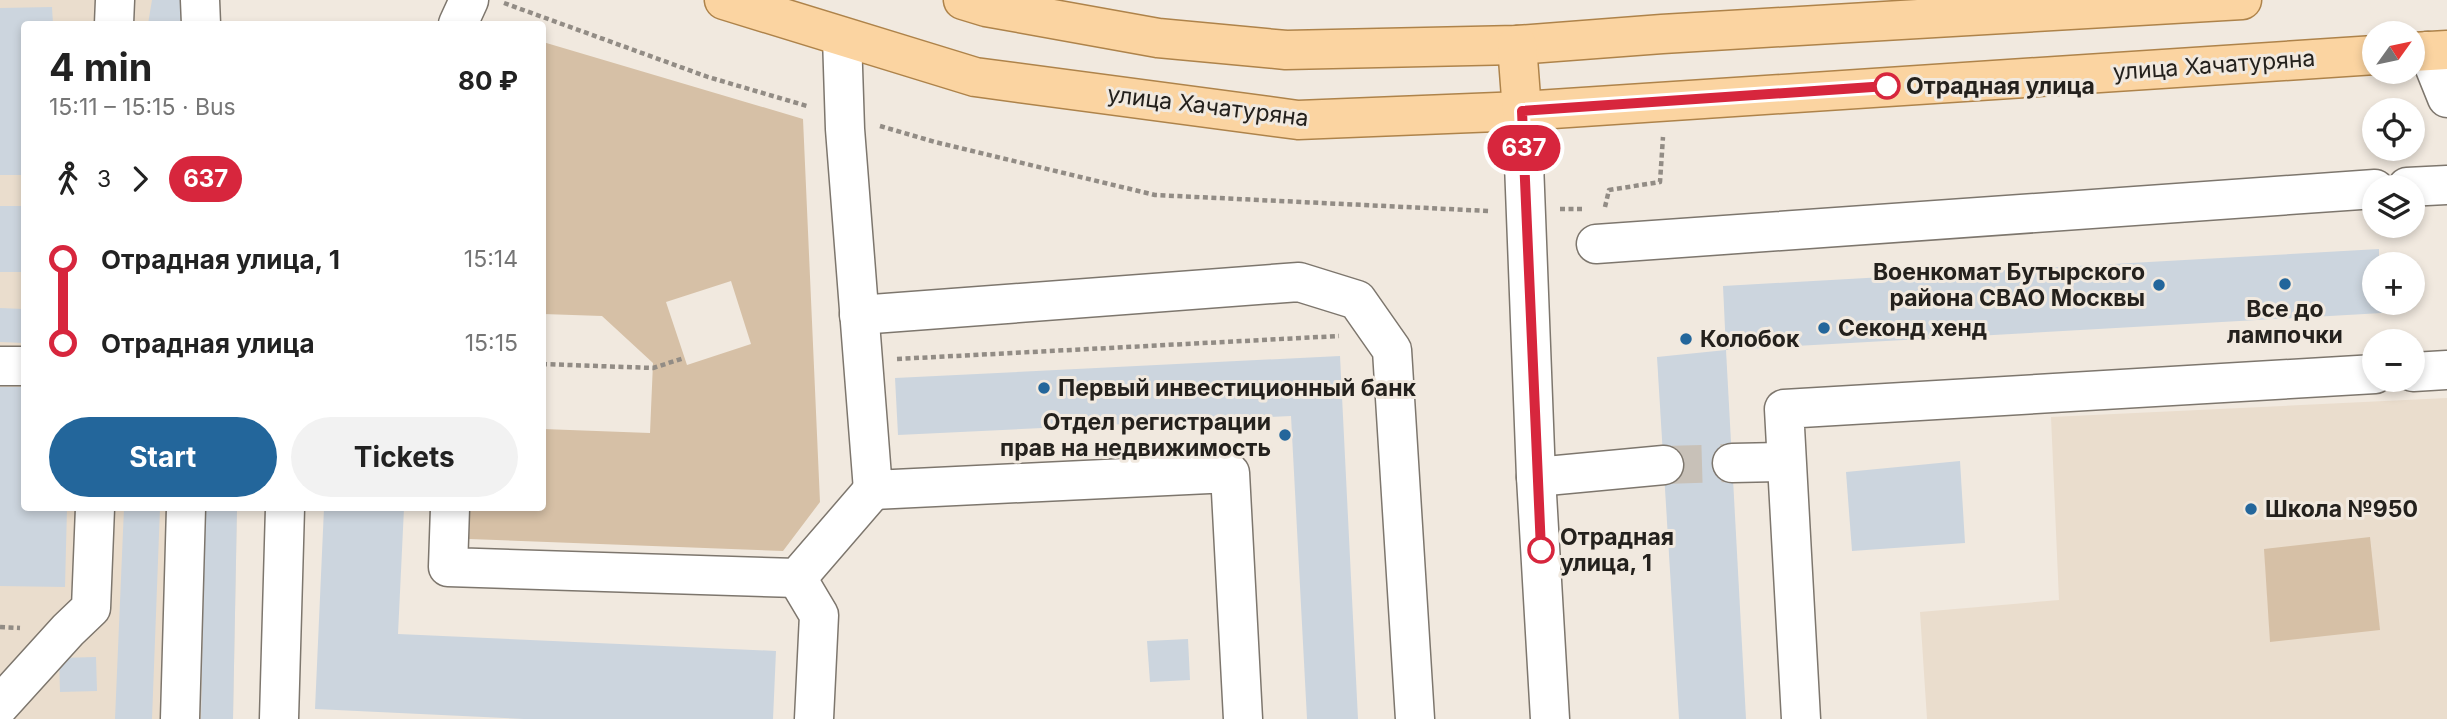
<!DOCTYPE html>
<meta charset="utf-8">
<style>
:root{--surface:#fff;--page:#f2f2f2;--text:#222;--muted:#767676;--accent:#23669b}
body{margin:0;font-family:Inter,sans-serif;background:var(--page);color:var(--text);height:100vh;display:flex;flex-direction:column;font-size:26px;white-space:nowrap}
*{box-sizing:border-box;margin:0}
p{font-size:23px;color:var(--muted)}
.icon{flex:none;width:38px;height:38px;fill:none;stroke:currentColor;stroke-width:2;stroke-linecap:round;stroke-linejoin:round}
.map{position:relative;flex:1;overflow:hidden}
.side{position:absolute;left:21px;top:21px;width:525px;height:490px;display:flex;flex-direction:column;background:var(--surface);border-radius:7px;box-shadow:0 4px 10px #0003}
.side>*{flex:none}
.badge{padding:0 14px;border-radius:23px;font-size:24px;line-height:46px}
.needle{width:46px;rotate:57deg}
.tools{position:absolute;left:2362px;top:21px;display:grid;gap:14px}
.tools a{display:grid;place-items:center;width:63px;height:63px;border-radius:50%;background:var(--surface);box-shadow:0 4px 10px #0003;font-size:35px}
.map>.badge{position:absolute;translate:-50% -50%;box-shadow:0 0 0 4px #fff}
.legs{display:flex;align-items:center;gap:10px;height:77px;padding:0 28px;font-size:23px}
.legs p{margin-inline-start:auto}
.summary{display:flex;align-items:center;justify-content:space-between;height:119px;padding:0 28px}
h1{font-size:38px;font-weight:700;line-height:52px}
.primary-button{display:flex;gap:14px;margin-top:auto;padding:14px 28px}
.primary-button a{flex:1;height:80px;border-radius:42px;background:var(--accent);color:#fff;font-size:28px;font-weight:700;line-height:80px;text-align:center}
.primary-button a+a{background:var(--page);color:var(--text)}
ul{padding:0 28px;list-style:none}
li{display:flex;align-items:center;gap:24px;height:84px;font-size:26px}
li i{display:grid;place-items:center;width:10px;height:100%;margin:0 9px;background:currentColor}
li i::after{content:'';width:18px;height:18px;margin:-9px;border:5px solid;border-radius:50%;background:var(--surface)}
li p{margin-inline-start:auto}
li:first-child i{background:linear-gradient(#0000 50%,currentColor 0)}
li:last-child i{background:linear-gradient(currentColor 50%,#0000 0)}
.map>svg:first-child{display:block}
</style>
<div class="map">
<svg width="2447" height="719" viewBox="0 0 2447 719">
<rect width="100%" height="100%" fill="#f1e9df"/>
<!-- built -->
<g fill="#eaddcd">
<path d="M0 0H184L180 23 185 24H24V508H237L233 719H0Z"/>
<path d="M2447 398V719H1927L1920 612 2059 600 2051 417Z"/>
</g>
<!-- green -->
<g fill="#d6c0a6" fill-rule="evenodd">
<path d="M543 42 803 119 820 502 783 551 469 539 470 508H542L543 429 650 433 653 363 602 316 543 314ZM731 281 751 344 687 365 666 302Z"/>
<path d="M2370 537 2380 630 2270 642 2264 549Z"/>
</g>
<!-- building -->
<g fill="#ccd5de">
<path d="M152 0H184L180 24H148Z"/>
<path d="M52 7 53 24H24V175H0V8Z"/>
<rect x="0" y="206" width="24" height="66"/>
<path d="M2379 249V264H2375V303H2382V313L1726 350 1723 286Z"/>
<path d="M0 308 24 309V343L0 342Z"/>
<path d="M1726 350 1746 719H1679L1657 357Z"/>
<path d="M1340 356 1358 719H1307L1291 416 898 435 895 378Z"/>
<path d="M0 387H24V508H67L65 587 0 586Z"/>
<path d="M1960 461 1965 543 1852 551 1846 472Z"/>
<path d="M124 508H160L152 719H115Z"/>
<path d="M205 508H237L233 719H201Z"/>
<path d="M324 508H404L398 634 776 651 773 719H524L315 709Z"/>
<path d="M1188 639 1190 680 1150 682 1147 641Z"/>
<path d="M96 657 97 691 60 692 59 658Z"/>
</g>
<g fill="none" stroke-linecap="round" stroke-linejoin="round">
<!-- minor-tunnel -->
<path stroke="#c8c1b8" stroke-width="38" stroke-dasharray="38 19" stroke-linecap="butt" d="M1664 465 1732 463"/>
<defs>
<g id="minor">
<path d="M200 0 201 24"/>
<path d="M114 24 115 0"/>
<path d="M458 24 469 0"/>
<path d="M842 37 845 129 873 490 1230 473 1243 719"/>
<path d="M2428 51 2447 98"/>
<path d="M1522 111 1536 477 1550 719"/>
<path d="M2407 187 2447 185"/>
<path d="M1596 244 2375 189"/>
<path d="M859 315 1299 282 1357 300 1392 350 1415 719"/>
<path d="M0 366H24"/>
<path d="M2413 372 2447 370"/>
<path d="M1732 463 1785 462"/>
<path d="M1536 477 1664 465"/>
<path d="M450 508 448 567 797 578 873 490"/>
<path d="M797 578 819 615 814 719"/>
<path d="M0 705 68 630 91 608 95 508"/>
<path d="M180 719 186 508"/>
<path d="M279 719 285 508"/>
<path d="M1801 719 1784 409 2375 374"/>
</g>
<g id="major">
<path d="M724 0 975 77 1298 120 1522 111 2375 55"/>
<path d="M963 0 986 7 1158 38 1286 50 1517 45 1662 34 2242 0"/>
<path d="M1517 45 1522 111"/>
<path d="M2413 52 2447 50"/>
</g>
</defs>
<!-- minor casing -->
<use href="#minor" stroke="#7d766d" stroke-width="41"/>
<!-- major casing -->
<use href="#major" stroke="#ae834a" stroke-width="41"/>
<!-- path -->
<g stroke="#928c85" stroke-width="4.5" stroke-dasharray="5 3.5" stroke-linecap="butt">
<path d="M504 3 708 77 807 106"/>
<path d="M880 126 935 142 1155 195 1489 211"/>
<path d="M1605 207 1609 190 1660 182 1663 137"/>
<path d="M1560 209H1583"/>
<path d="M897 359 1339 336"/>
<path d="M542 364 653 368 684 358"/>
<path d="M0 627 20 628"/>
</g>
<!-- minor -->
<use href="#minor" stroke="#fff" stroke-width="38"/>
<!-- major -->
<use href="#major" stroke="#fbd4a1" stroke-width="38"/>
</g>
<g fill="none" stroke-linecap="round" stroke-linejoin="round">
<defs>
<path id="line-1" d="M1541 550 1522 111 1887 86"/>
</defs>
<!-- line-1 casing -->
<use href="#line-1" stroke="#fff" stroke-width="16"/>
<!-- line-1 -->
<use href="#line-1" stroke="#d7263d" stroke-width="10"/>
</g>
<!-- markers -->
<g fill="#fff" stroke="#d7263d" stroke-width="3.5">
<circle cx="1887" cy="86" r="12"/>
<circle cx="1541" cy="550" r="12"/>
</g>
<g fill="#23669b" stroke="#f1e9df" stroke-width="2.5">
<circle cx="2285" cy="284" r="7"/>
<circle cx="2159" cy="285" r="7"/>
<circle cx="1824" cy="328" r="7"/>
<circle cx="1686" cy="339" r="7"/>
<circle cx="1044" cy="388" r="7"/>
<circle cx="1285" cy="435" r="7"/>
<circle cx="2251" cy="509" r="7"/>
</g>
<g text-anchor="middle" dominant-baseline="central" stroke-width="6" stroke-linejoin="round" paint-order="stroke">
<!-- street labels -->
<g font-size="23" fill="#24211d" stroke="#f1e9df">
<text transform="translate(2214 65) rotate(-4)">улица Хачатуряна</text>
<text transform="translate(1208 106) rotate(7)">улица Хачатуряна</text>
</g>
<!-- stop labels -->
<g font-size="23" font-weight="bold" fill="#24211d" stroke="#f1e9df" text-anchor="start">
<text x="1906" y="86">Отрадная улица</text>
<text x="1560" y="537">Отрадная<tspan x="1560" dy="26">улица, 1</tspan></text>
</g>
<!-- poi labels -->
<g font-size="23" font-weight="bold" fill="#24211d" stroke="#f1e9df" text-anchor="start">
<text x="2145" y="272" text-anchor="end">Военкомат Бутырского<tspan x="2145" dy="26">района СВАО Москвы</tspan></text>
<text x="2285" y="309" text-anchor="middle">Все до<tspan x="2285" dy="26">лампочки</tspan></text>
<text x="1838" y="328">Секонд хенд</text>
<text x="1700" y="339">Колобок</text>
<text x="1058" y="388">Первый инвестиционный банк</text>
<text x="1271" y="422" text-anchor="end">Отдел регистрации<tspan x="1271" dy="26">прав на недвижимость</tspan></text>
<text x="2265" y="509">Школа №950</text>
</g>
</g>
</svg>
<div class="tools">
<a><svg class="needle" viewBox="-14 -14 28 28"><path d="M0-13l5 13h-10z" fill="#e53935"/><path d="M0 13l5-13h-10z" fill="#767676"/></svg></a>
<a><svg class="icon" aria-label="locate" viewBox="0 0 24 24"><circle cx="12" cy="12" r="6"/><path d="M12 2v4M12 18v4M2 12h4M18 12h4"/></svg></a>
<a><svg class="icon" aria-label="layers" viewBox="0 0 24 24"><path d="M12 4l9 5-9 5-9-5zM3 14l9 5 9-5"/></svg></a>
<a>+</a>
<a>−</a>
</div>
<b class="badge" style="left:1524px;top:148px;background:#d7263d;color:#fff">637</b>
<section class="side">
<div class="summary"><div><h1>4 min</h1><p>15:11 – 15:15 · Bus</p></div><b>80 ₽</b></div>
<div class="legs"><svg class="icon" aria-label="walk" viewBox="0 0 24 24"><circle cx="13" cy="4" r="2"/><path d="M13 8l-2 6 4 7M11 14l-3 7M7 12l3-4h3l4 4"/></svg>3<svg class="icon" aria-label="forward" viewBox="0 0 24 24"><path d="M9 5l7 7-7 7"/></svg><b class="badge" style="background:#d7263d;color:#fff">637</b></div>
<ul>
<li><i style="color:#d7263d"></i><b>Отрадная улица, 1</b><p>15:14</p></li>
<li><i style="color:#d7263d"></i><b>Отрадная улица</b><p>15:15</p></li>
</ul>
<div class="primary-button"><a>Start</a><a>Tickets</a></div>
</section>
</div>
